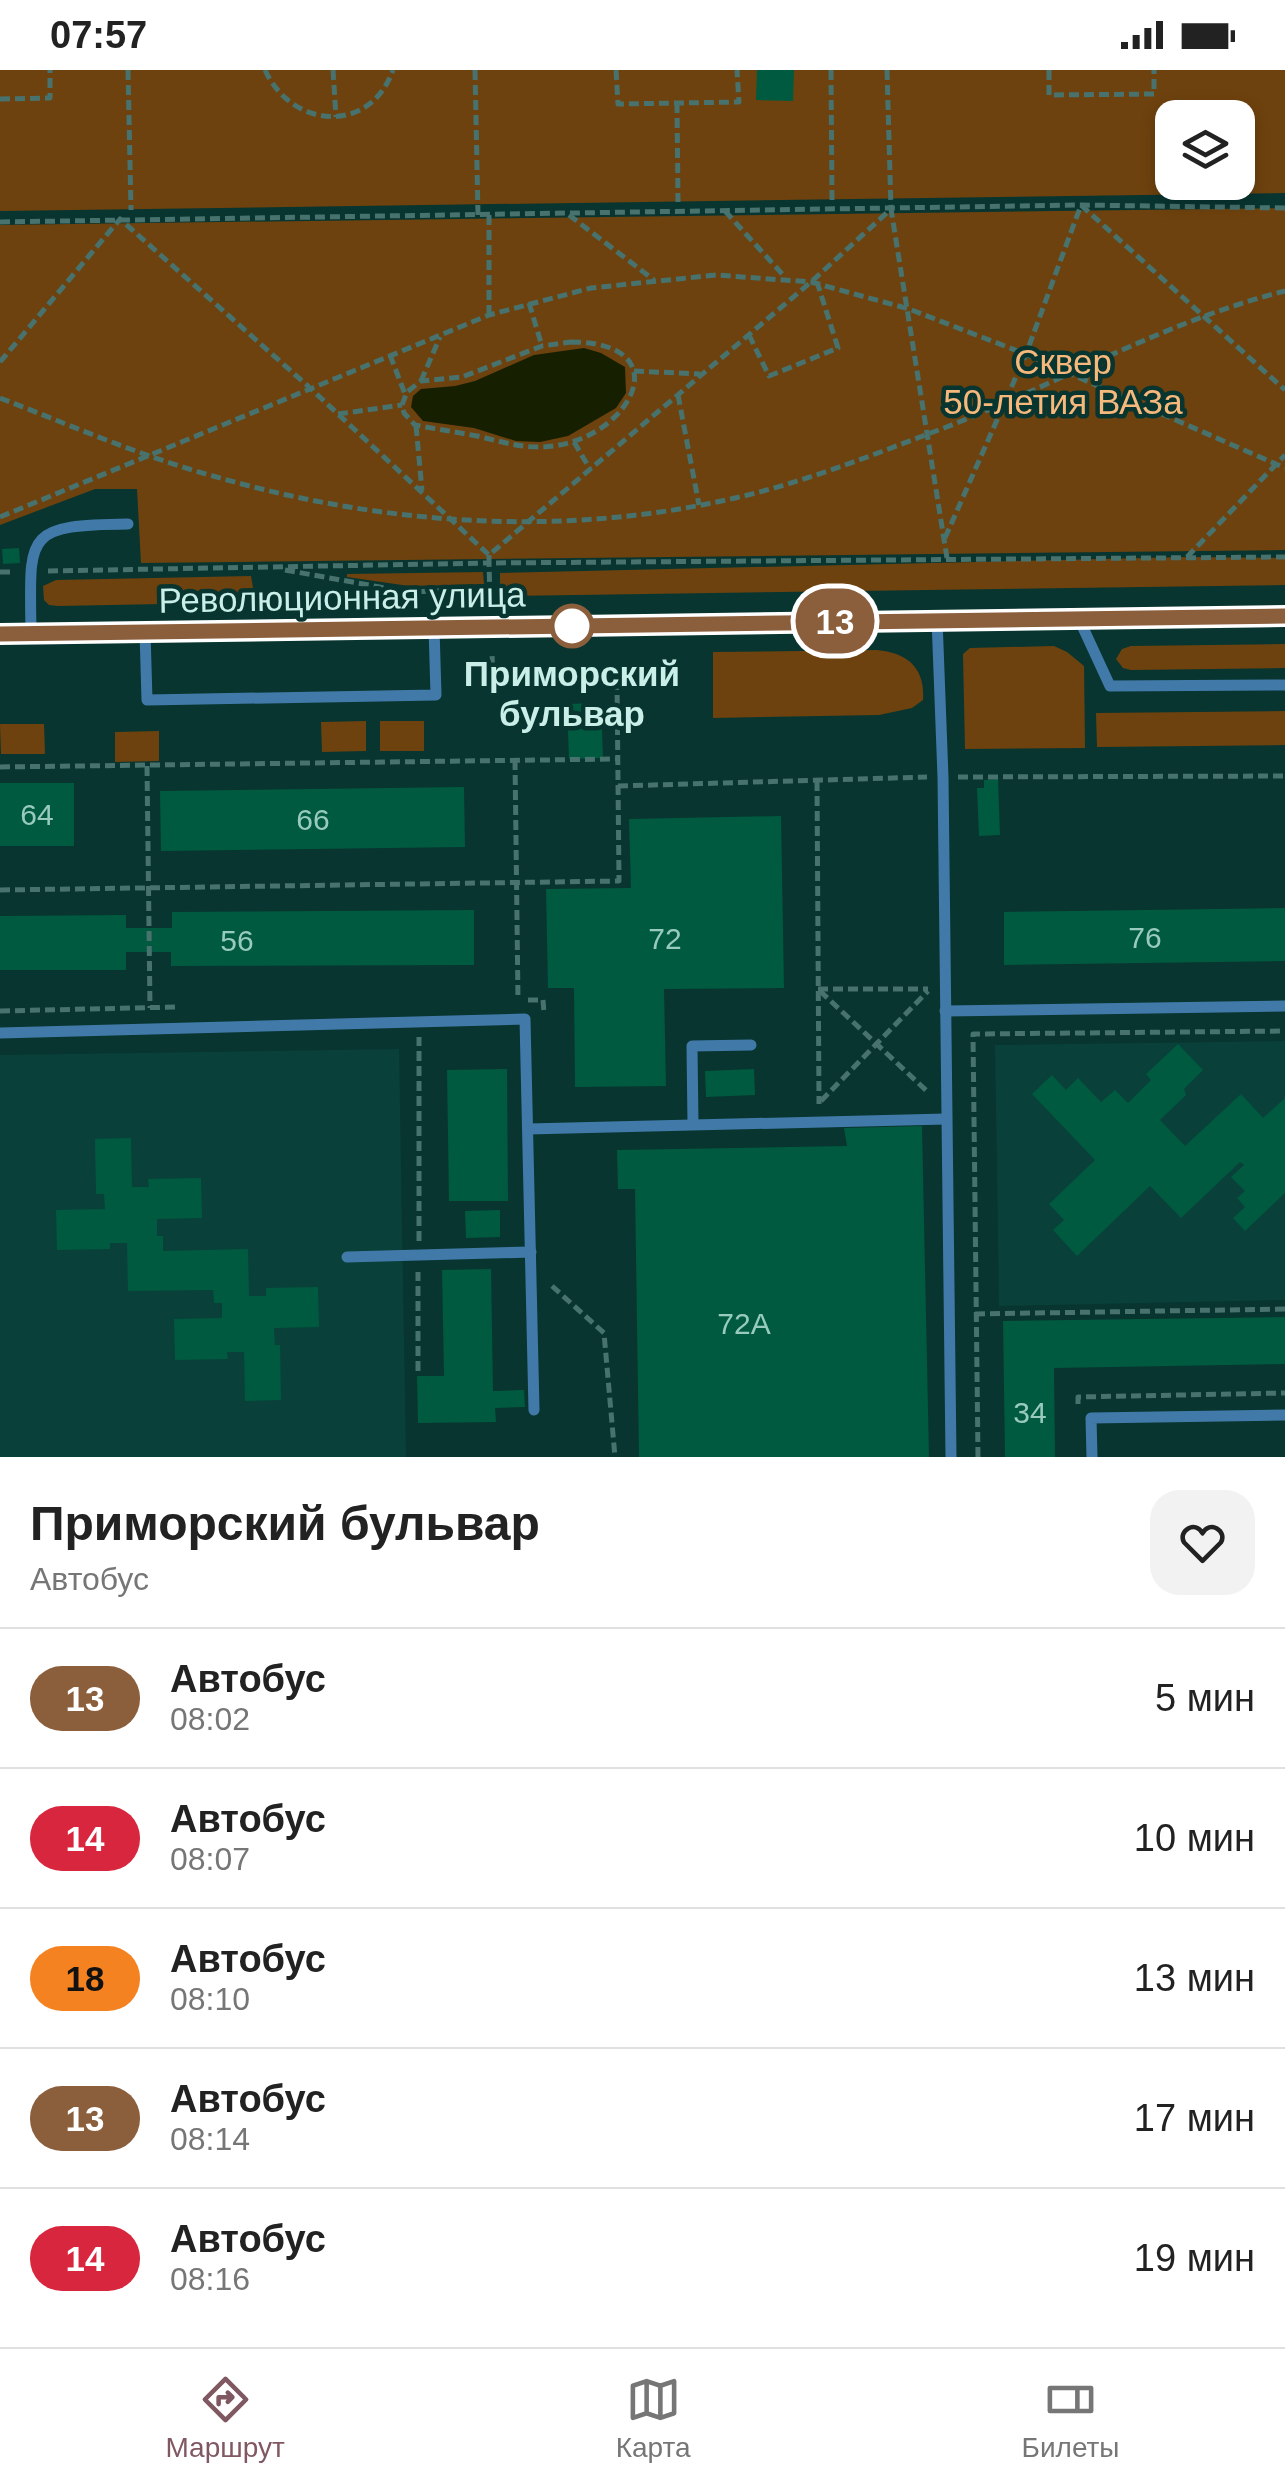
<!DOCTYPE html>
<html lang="ru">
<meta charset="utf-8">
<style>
:root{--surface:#fff;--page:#f2f2f2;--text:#222;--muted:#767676;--line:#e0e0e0;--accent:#805861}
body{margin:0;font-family:Arial,sans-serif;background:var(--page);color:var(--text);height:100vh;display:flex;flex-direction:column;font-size:38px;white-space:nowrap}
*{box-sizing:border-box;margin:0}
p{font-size:32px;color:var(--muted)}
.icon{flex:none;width:55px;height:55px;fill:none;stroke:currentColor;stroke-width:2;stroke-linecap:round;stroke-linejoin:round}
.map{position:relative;height:1387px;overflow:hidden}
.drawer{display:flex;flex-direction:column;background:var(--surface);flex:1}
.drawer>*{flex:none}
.badge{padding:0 20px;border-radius:32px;font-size:35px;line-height:65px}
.fabs{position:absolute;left:1155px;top:30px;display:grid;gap:20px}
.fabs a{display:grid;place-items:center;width:100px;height:100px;border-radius:20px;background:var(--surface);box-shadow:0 5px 15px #0003;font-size:50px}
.map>.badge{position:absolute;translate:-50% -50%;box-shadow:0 0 0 5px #fff}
.round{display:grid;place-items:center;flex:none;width:105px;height:105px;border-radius:30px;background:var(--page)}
.head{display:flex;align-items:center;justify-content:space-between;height:170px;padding:0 30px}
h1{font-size:48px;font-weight:600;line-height:75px}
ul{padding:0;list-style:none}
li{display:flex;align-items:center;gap:30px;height:140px;padding:0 30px;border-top:2px solid var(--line)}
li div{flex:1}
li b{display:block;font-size:38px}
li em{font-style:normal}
li .badge{min-width:110px;font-weight:700;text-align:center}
.status{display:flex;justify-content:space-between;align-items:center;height:70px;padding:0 50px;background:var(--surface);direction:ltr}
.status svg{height:28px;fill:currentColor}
.dock{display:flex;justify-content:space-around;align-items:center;height:140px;border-top:2px solid var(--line);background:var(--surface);font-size:28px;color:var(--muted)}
.dock a{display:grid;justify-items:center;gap:5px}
.dock .active{color:var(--accent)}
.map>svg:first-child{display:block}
</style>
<div class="status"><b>07:57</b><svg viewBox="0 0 49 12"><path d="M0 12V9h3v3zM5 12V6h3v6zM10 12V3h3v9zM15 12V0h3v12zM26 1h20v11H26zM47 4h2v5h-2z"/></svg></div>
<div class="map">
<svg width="1285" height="1387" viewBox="0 0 1285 1387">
<rect width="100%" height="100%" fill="#083530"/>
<!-- built -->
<g fill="#09403a">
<path d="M1285 971V1230L999 1236 995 975Z"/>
<path d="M399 979 406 1387H0V985Z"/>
</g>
<!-- green -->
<g fill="#6e420e" fill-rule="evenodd">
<path d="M0 0H1285V123L0 141ZM1172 48H1238V112H1172Z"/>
<path d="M1285 138V480L141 493 137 419H95L0 455V155Z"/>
<path d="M1187 487 1285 488V515L500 526V503Z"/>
<path d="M483 502 484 514 409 516 347 507V504Z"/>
<path d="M251 506 253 518 214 533 58 536 49 535 44 530 43 516 56 510Z"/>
<path d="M1285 574V598L1131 600 1123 598 1116 589 1122 579 1131 576Z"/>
<path d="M1054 576 1067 582 1084 596 1085 678 965 679 963 584 970 578Z"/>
<path d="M877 580C907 583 925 597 923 630L912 638 879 645 713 648V582Z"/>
<path d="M1285 641V675L1097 677 1096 643Z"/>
<path d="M366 651V681L322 682 321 652Z"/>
<rect x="380" y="651" width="44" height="30"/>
<path d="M0 654H44L45 684H1Z"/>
<path d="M159 661V691L115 692V662Z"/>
</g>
<!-- water -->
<path fill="#162000" d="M584 278 601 283 625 297 626 323 616 338 568 366 540 372 516 371 474 358 423 351 411 337 413 326 421 319 455 316 475 311 534 285Z"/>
<!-- building -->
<g fill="#005a3f">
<path d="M757 0H794L793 31 756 30Z"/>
<path d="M19 478 20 493 3 494 2 479Z"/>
<path d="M601 633 603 688 569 689 567 634Z"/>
<path d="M998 709 1000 765 979 766 977 718H984V710Z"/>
<rect x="0" y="713" width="74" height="63"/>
<path d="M464 717 465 777 161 781 160 721Z"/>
<path d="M781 746 784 918 664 919 666 1016 575 1017 574 918H548L546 819 631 818 629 749Z"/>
<path d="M1285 838V891L1004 895V842Z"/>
<path d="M474 840V895L171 896V882H126V900H0V846L126 845V858H172V842Z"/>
<path d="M1178 974 1203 1000 1184 1019 1186 1025 1160 1050 1185 1076 1241 1024 1263 1048 1285 1028V1123L1245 1161 1233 1148 1245 1137 1237 1128 1245 1121 1231 1107 1244 1095 1240 1092 1181 1148 1150 1116 1077 1186 1053 1160 1064 1150 1049 1134 1095 1090 1032 1024 1052 1005 1066 1020 1078 1008 1101 1032 1115 1020 1128 1033 1151 1010 1146 1004Z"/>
<path d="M507 999 508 1131H449L447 1000Z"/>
<path d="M754 999 755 1025 706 1027 705 1001Z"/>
<path d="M922 1056 929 1387H639L635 1119H618L617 1080 847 1076 844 1058Z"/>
<path d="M131 1068 132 1117H149L148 1109 201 1108 202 1148 157 1149V1166H163V1181L248 1179 249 1226H266V1218L318 1217 319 1257 274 1258 275 1275H280L281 1330 245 1331 244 1282H227L228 1289 175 1290 174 1249 222 1248V1233H214L213 1220 128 1221 127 1173H110V1179L57 1180 56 1140 105 1139 104 1124H96L95 1069Z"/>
<path d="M500 1140V1167L466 1168 465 1141Z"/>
<path d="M491 1199 493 1321 524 1320 525 1337 495 1338 496 1352 418 1353 417 1306H444L442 1200Z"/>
<path d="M1285 1247V1294L1054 1298 1055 1387H1005L1003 1251Z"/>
</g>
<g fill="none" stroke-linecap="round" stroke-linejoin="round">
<!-- path -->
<g stroke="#47726d" stroke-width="5" stroke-dasharray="10 5" stroke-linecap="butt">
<path d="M128 0 131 140"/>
<path d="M265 0C292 59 370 65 393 0"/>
<path d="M333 0 336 47"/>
<path d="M475 0 478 145"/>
<path d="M616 0 618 34 739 32 737 0"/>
<path d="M831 0 832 130"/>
<path d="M887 0 891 139"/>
<path d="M1049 0V25L1154 24V0"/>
<path d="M0 29 50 28V0"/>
<path d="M677 33 678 132"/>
<path d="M725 141 785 207"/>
<path d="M569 145 654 210"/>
<path d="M0 152 1081 135 1285 138"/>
<path d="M529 233 542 276"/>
<path d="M489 245V144"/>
<path d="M749 265 769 306 838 278 818 215"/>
<path d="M571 272C679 272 633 365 554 376 525 380 504 372 477 366 456 362 436 359 415 355L404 343 402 335 407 322 421 311 462 307 542 276Z"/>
<path d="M390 285 405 324"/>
<path d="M0 292 120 149 309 317 489 485 811 212 891 139 947 488"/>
<path d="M634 301 700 304"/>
<path d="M421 311 440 267"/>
<path d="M678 325 699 435"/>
<path d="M0 328C70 355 140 386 213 406 382 455 562 468 735 428 801 413 865 388 928 364 1048 320 1161 252 1285 221"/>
<path d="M338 344 402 335"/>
<path d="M416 356 422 420"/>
<path d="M574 372 590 399"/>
<path d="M0 447 489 245 591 218 716 205 811 212 909 239 1023 283 1285 398"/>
<path d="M945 468 1026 284 1081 135 1285 320"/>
<path d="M489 485V493L1285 487"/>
<path d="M1187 487 1285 385"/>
<path d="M285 500 408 522 490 519"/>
<path d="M48 501 489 493 490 529"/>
<path d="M0 502H12"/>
<path d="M515 690 518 930"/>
<path d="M147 696 150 938"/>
<path d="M0 697 618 689"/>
<path d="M958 707 1285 706"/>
<path d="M817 711 819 1034"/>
<path d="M618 716 927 707"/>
<path d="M0 820 619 811 617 611 493 613 492 583"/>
<path d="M818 919H928"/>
<path d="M820 921 929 1023"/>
<path d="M528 930H543L544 943"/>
<path d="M0 941 177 937"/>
<path d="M821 1031 928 921"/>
<path d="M419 1171V967"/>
<path d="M552 1216 604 1263 615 1387"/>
<path d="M975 1244 1285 1239"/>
<path d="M418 1301V1202"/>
<path d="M1078 1334V1327L1285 1323"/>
<path d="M978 1387 973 964 1285 961"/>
</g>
<!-- service -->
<g stroke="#417aa8" stroke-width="11">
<path d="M937 549 943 707 951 1387"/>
<path d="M1079 549 1110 616 1285 615"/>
<path d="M145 562 147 630 436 625 434 558"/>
<path d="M31 564C30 465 22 455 128 454"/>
<path d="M945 941 1285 936"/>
<path d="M0 963 525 949 534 1340"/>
<path d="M693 1054 692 976 751 975"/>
<path d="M528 1059 946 1049"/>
<path d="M347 1187 531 1182"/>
<path d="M1092 1387 1091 1348 1285 1345"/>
</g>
<!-- secondary -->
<path stroke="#43a5ee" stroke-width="20" d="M0 564 1285 546"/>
</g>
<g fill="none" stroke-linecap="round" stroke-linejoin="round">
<defs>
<path id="line" d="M0 564 1285 546"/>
</defs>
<!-- line casing -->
<use href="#line" stroke="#fff" stroke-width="22"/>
<!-- line -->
<use href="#line" stroke="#8b5e3c" stroke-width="15"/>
</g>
<!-- markers -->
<circle fill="#fff" stroke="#8b5e3c" stroke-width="5" cx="572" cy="556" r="20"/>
<g text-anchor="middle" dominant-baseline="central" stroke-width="9" stroke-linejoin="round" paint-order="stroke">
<!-- number labels -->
<g font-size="30" fill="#98cabe">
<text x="37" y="744">64</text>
<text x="313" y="749">66</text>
<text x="1145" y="867">76</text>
<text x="665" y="868">72</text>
<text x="237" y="870">56</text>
<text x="744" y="1253">72А</text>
<text x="1030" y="1342">34</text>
</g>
<!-- park labels -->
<g font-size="35" fill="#f7b87b" stroke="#083530">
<text x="1063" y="291">Сквер<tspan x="1063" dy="40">50-летия ВАЗа</tspan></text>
</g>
<!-- street labels -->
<g font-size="35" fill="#caefe9" stroke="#083530">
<text transform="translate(342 527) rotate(-1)">Революционная улица</text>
</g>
<!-- stop labels -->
<g font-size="35" font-weight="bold" fill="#caefe9" stroke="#083530">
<text x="572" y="603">Приморский<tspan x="572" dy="40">бульвар</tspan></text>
</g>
</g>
</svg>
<div class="fabs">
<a><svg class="icon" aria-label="layers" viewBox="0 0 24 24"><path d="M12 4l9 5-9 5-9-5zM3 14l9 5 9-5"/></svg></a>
</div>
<b class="badge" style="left:835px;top:551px;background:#8b5e3c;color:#fff">13</b>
</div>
<section class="drawer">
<div class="head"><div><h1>Приморский бульвар</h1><p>Автобус</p></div><a class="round"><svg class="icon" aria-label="heart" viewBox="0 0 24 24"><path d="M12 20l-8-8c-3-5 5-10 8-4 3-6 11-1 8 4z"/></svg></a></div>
<ul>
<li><span class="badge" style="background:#8b5e3c;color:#fff">13</span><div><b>Автобус</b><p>08:02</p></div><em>5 мин</em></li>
<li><span class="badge" style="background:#d7263d;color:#fff">14</span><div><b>Автобус</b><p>08:07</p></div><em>10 мин</em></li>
<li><span class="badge" style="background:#f58220;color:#111">18</span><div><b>Автобус</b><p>08:10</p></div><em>13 мин</em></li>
<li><span class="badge" style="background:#8b5e3c;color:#fff">13</span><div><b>Автобус</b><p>08:14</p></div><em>17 мин</em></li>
<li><span class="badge" style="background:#d7263d;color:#fff">14</span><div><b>Автобус</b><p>08:16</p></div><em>19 мин</em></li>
</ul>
</section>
<nav class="dock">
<a class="active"><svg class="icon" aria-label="directions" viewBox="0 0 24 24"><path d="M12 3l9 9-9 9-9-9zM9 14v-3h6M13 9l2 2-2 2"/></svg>Маршрут</a>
<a><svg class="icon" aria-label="map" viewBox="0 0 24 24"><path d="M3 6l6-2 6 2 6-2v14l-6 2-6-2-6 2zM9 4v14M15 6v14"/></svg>Карта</a>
<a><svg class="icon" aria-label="tickets" viewBox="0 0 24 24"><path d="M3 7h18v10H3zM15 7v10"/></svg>Билеты</a>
</nav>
